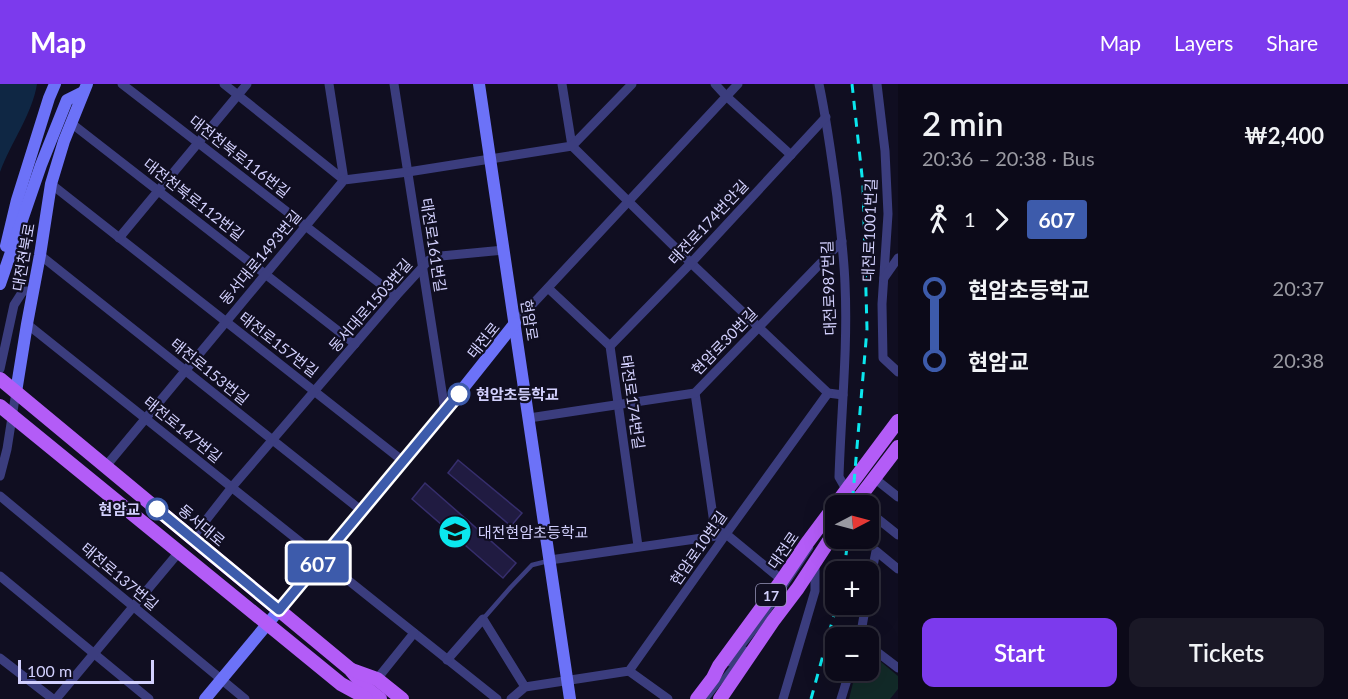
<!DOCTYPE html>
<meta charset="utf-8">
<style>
:root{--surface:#0c0a19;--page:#1a1826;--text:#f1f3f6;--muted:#9a9aa2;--line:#2c2b38;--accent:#7c3aed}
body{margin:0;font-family:Lato,"Noto Sans KR",sans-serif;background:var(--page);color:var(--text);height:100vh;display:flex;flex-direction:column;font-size:22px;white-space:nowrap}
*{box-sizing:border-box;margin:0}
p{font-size:20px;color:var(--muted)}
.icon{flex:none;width:33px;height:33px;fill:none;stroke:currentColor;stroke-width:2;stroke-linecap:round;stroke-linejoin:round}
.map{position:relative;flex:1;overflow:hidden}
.sheet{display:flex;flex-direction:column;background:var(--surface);width:450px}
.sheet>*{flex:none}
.badge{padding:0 12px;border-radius:4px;font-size:21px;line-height:39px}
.needle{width:39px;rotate:84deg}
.fabs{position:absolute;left:825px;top:411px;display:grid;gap:12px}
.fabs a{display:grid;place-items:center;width:54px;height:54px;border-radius:12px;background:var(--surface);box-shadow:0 6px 24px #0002,0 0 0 2px var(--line);font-size:30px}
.scale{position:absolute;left:18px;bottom:15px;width:136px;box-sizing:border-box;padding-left:6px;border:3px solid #d2d0fd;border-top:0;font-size:16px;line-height:21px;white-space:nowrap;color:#d2d0fd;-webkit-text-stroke:4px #100e21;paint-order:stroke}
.map>.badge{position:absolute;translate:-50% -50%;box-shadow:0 0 0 3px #fff}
.legs{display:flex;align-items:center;gap:9px;height:66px;padding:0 24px;font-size:20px}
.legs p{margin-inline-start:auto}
.headline{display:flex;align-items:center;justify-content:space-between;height:102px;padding:0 24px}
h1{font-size:33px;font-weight:600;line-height:45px}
.cta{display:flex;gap:12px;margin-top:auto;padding:12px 24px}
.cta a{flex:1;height:69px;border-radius:12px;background:var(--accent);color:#fff;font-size:24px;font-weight:600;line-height:69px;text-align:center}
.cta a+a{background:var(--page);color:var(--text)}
ul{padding:0 24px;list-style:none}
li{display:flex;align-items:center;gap:21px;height:72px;font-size:22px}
li i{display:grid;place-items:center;width:9px;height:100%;margin:0 8px;background:currentColor}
li i::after{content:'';width:15px;height:15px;margin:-8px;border:4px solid;border-radius:50%;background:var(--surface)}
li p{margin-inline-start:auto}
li:first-child i{background:linear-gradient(#0000 50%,currentColor 0)}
li:last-child i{background:linear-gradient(currentColor 50%,#0000 0)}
header{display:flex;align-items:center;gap:36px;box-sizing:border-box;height:84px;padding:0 30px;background:var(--accent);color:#fff}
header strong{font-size:28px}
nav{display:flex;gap:33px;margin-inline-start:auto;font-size:21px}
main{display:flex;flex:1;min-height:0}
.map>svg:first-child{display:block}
</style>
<header>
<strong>Map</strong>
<nav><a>Map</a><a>Layers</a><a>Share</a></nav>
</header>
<main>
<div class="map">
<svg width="898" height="615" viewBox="0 0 898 615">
<rect width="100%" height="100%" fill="#100e21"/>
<!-- green -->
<path fill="#122a28" d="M869 568 898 592V605L890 615H849L856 587 868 586Z"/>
<!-- water -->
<path fill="#0f2744" d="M0 0H37C32 31 11 58 0 88Z"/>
<!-- building -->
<g fill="#201b41" stroke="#362e6c" stroke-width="1.5">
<path d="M458 376 522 429 511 442 448 389Z"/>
<path d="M425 399 516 479 503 494 412 415Z"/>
</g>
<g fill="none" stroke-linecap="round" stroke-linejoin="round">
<!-- lane -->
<g stroke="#3b3d7e" stroke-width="4.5">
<path d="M483 535 511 503 532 481 548 477"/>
<path d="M729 580 758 543 811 464"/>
<path d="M707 615 746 565"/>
</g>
<!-- street -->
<g stroke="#3b3d7e" stroke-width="9">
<path d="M122 0 396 212"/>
<path d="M224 0 344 96"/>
<path d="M329 0 344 96"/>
<path d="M394 0 445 327"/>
<path d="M562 0 572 62 691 179 828 309 843 311"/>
<path d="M715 0 726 12 791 71"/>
<path d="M819 0C827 38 832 75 837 113 840 142 844 171 845 200 848 264 841 329 839 393L847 407 864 422"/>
<path d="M877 0 885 67 888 130 882 220 883 274 898 288"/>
<path d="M71 39 355 260"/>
<path d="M51 100 403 377"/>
<path d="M119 154 247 0"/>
<path d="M40 171 362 427"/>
<path d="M884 194 898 174"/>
<path d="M548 204 610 262 638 462"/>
<path d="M515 239 738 0"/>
<path d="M27 240 497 615"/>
<path d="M610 262 691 179 826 33"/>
<path d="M0 285 14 221 23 207H32"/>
<path d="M695 309 715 446 726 450 782 496"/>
<path d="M529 334 695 309 842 157"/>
<path d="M106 382 344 96 408 88 572 62 632 0"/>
<path d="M0 392 7 365 16 308"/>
<path d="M874 394 898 413"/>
<path d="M0 412 245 615"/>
<path d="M868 427 898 451"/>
<path d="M192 454 232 403 396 212 429 176 441 172 504 166"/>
<path d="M550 476 723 451"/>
<path d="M0 492 149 615"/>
<path d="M868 508 876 467 898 485"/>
<path d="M860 554 866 520"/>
<path d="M868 561 898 584"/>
<path d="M0 574 53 615"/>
<path d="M447 576 483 535 525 603"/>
<path d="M629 587 668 615"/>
<path d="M377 595 414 549"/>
<path d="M56 615 179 468"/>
<path d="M511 615 525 603 629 587 726 450 828 309"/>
<path d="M783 615 815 507V478"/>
<path d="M841 615 850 586"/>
</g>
<!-- secondary -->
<g stroke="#6c72f8" stroke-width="12">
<path d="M479 0 570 615"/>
<path d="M6 162 17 116 49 14 55 0"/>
<path d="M0 200 41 81 67 16 83 8"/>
<path d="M16 308 27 240 40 171 51 100 64 57 87 0"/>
<path d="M205 615 445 327 515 239"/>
</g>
<!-- primary -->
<g stroke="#b35cf7" stroke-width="14">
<path d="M0 295 350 585 365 603 380 615"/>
<path d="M0 322 341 600 361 611 366 615"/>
<path d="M853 422 898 363"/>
<path d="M352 586 377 595 402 615"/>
<path d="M697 615 713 594 719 582 782 496 807 459 898 337"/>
<path d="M720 615 773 537 798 504 836 446"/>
</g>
<!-- rail -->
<g stroke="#0be7ee" stroke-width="3" stroke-dasharray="9 8" stroke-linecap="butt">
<path d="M852 0 863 101 867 245 852 422"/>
<path d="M844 488 848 454"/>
<path d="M811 615 837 520"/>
</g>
</g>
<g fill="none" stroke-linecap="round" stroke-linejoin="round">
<defs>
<path id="line-1" d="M157 425 279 526 459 310"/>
</defs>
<!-- line-1 casing -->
<use href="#line-1" stroke="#fff" stroke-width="14"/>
<!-- line-1 -->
<use href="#line-1" stroke="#3d5bab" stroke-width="9"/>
</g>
<!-- icons -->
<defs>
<symbol id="school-disc" viewBox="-11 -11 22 22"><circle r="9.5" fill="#0be7ee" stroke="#100e21"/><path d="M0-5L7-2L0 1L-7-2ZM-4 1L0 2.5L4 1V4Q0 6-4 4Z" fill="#111"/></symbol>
</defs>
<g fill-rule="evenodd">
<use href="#school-disc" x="436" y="429" width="38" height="38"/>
</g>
<!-- markers -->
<g fill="#fff" stroke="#3d5bab" stroke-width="3">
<circle cx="459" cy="310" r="10"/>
<circle cx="157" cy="425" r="10"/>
</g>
<g text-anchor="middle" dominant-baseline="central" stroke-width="4.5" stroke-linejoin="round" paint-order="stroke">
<!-- shield labels -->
<rect fill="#100e21" stroke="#9896bb" stroke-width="1.5" x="756" y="500" width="30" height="22" rx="4.5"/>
<g font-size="14" font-weight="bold" fill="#d2d0fd">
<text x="771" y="511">17</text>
</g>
<!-- street labels -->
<g font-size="15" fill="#d2d0fd" stroke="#100e21">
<text transform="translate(240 72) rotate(38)">대전천북로116번길</text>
<text transform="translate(194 115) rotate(38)">대전천북로112번길</text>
<text transform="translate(708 138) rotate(-47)">태전로174번안길</text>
<text transform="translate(869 146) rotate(-88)">대전로1001번길</text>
<text transform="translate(434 161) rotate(81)">태전로161번길</text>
<text transform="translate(23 173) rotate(-80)">대전천북로</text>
<text transform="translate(260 173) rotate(-50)">동서대로1493번길</text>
<text transform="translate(828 204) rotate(-92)">대전로987번길</text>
<text transform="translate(370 221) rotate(-49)">동서대로1503번길</text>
<text transform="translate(530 236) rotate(81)">현암로</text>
<text transform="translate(483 256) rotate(-51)">태전로</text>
<text transform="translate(724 257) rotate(-46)">현암로30번길</text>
<text transform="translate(279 260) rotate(38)">태전로157번길</text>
<text transform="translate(210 287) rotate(39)">태전로153번길</text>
<text transform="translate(633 318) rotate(82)">태전로174번길</text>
<text transform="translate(183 345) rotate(39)">태전로147번길</text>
<text transform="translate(202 441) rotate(40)">동서대로</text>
<text transform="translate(698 464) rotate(-55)">현암로10번길</text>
<text transform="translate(783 466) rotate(-55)">대전로</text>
<text transform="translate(120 492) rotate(40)">태전로137번길</text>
</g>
<!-- stop labels -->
<g font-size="15" font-weight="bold" fill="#d2d0fd" stroke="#100e21" text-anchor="start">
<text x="476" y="310">현암초등학교</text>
<text x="140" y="425" text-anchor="end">현암교</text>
</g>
<!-- poi labels -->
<g font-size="15" fill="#d2d0fd" stroke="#100e21" text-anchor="start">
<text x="478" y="448">대전현암초등학교</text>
</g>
</g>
</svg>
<div class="fabs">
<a><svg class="needle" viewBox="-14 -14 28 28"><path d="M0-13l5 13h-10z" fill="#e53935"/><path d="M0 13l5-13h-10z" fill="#9a9aa2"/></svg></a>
<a>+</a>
<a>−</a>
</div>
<div class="scale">100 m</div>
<b class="badge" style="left:318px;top:479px;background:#3d5bab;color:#fff">607</b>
</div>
<section class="sheet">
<div class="headline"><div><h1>2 min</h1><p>20:36 – 20:38 · Bus</p></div><b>₩2,400</b></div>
<div class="legs"><svg class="icon" aria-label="walk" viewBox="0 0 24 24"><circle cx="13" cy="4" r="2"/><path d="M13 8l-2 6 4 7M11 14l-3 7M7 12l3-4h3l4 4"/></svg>1<svg class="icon" aria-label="forward" viewBox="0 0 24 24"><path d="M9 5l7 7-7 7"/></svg><b class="badge" style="background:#3d5bab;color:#fff">607</b></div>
<ul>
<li><i style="color:#3d5bab"></i><b>현암초등학교</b><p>20:37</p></li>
<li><i style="color:#3d5bab"></i><b>현암교</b><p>20:38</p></li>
</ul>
<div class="cta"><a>Start</a><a>Tickets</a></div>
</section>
</main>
